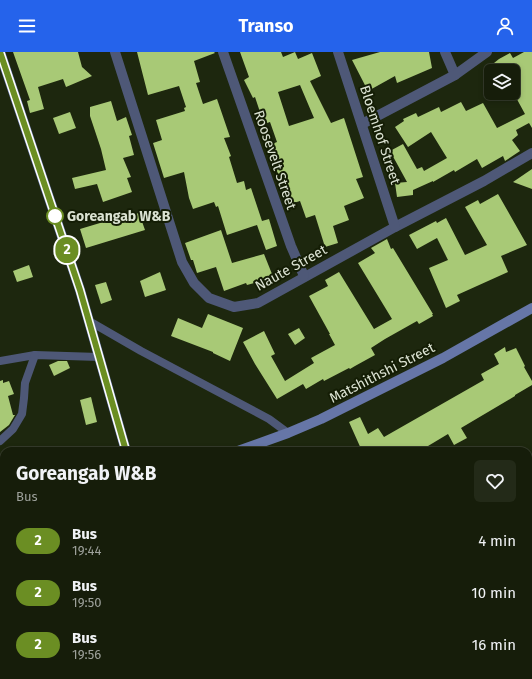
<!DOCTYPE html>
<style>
:root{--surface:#161d0a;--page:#232a18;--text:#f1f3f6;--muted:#9ea29c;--line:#353b2b;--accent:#2563eb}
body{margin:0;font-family:"Fira Sans",sans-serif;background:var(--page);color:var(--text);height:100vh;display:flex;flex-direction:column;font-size:15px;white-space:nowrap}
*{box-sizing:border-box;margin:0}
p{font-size:13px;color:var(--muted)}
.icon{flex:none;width:22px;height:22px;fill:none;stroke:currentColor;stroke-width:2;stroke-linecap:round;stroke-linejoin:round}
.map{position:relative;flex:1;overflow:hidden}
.details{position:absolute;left:0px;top:395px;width:532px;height:232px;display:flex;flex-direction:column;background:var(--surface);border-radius:12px 12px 0 0;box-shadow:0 2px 6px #0003,0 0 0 1px var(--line)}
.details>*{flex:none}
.badge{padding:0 8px;border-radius:13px;font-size:14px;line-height:26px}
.tools{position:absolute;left:484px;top:12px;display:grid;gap:8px}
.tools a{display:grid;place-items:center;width:36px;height:36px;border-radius:6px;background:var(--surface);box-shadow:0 2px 6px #0003,0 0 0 1px var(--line);font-size:20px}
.map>.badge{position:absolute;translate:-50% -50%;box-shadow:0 0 0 2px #fff}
.round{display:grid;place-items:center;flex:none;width:42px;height:42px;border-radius:6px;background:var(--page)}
.summary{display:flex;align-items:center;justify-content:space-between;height:68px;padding:0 16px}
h1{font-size:19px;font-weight:700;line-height:30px}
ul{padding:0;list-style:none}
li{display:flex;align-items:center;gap:12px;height:52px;padding:0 16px}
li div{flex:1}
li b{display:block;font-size:15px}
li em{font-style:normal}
li .badge{min-width:44px;font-weight:700;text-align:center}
header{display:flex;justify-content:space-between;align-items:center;height:52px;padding:0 16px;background:var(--accent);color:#fff;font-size:18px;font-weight:700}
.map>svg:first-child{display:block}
</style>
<header><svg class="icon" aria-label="menu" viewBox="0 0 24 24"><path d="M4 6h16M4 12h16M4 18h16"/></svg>Transo<svg class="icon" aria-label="person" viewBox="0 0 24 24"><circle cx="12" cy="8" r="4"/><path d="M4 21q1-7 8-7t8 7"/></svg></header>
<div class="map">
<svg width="532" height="627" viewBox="0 0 532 627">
<rect width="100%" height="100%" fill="#1d270e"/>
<!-- building -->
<g fill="#a8c976" fill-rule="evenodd">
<path d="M13 0H78L82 15 92 24 66 35 63 27 38 35 44 57 30 61 27 49 30 48Z"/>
<path d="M137 0H214L215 1 194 9 200 30 196 31 203 52 217 47 230 85 224 86 231 104 229 105 237 131 244 129 246 138 251 136 262 169 269 167 277 194 266 198 257 173 227 183 218 154 216 155 214 150 193 157 189 146 184 120 164 126 153 91 162 88 156 68 185 59 184 56 186 55 179 34 148 43Z"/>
<path d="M240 0H281L283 5 295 0 298 7 312 1 321 24 310 29 331 71 344 66 363 125 356 127 364 146 344 154 349 168 333 174 338 191 325 195 315 163 306 166 300 149 287 153 280 135 283 134 267 94 277 90 270 70 264 72 255 45 253 46 244 28 249 25ZM300 33 314 66 289 74 278 40Z"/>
<path d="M380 0H429L432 16 397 31 395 24 368 39 352 8Z"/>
<path d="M524 0H532V76L529 71 516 78 518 83 512 88 520 99 505 109 503 104 482 116 477 107 455 120 454 118 433 130V129L413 138V143L397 145 395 131 407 130 390 99 403 92 417 117 422 115 424 119 447 106 431 80 408 95 395 75 404 69 403 67 416 61 418 65 439 55 441 60 461 50 466 59 483 51 497 76 525 62 513 40V19H484L499 7 510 1 513 6Z"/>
<path d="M111 49 117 69 126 65 132 83 129 84 134 103 123 106 131 125 127 126 132 140 103 150 97 132 75 137 72 126 106 118 101 97 90 64V55Z"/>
<path d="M70 60 76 76 59 82 53 66Z"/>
<path d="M532 117V137L513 130Z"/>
<path d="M498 142 527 193 501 204 508 220 457 243 460 249 446 256 429 216 448 208 437 186 417 197 409 183 436 169 437 171 446 166 465 203 487 193 465 155 478 148 480 152Z"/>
<path d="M139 161 145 178 86 196 80 177 110 168V170Z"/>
<path d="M221 178 232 211 264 202 274 227 263 231 262 229 247 233 246 231 224 239 216 215 197 221 193 208H191L185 191Z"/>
<path d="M387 187 391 197 393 196 433 262H432L433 264 419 272 417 269 385 287 371 296 375 303 355 314 350 317 349 316 324 329 323 327 306 337 303 332 277 347 255 312 243 290 264 279 275 302 271 304 285 329 314 311 311 306 335 293 329 282H330L309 244 328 234 325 228 339 220 374 277 392 267 358 211 375 201 371 196Z"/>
<path d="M29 213 33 225 17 230 13 219Z"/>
<path d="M160 220 166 238 145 245 140 229Z"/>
<path d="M106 230 112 248 101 252 95 233Z"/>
<path d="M208 262 243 276 230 309 213 301V300L171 284 178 266 202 276Z"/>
<path d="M299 276 305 286 295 293 288 282Z"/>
<path d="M505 295 506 300 516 296 525 314 524 315 532 329V333L515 343V344L461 376 467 386 454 393 448 382 428 394 430 399H362L349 370 360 365 368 382 378 376 384 385 484 328 481 322 499 312 494 302Z"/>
<path d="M58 309H67L70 316 54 324 49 313Z"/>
<path d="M3 328V331L9 329 14 342 8 344 13 363H15L9 373 0 380V329Z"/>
<path d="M91 345 97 370 86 373 80 348Z"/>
</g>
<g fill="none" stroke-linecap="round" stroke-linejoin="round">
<!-- lane -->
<g stroke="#4e5877" stroke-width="8">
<path d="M89 269 141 299 269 367 288 381"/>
<path d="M0 309 35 303 99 305"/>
<path d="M0 389 13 377 22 362 24 346 25 331 35 303"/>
</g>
<!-- street -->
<g stroke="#4e5877" stroke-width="10">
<path d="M115 0 182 210 194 231 209 246 234 255 258 251 395 175 484 129 532 101"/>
<path d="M223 0 291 194 304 224"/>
<path d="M338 0 395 175"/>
<path d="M445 0 455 23"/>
<path d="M362 72 455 23 487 0"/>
<path d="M528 458H532"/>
<path d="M0 597H4"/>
<path d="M108 623 113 627"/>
<path d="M11 627 12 623"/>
<path d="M215 627 217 623"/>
<path d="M446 627 447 623"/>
</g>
<!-- secondary -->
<g stroke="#6676a7" stroke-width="10">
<path d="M0 0 80 238 126 399"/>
<path d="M238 399 288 381 321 367 443 306 532 256"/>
<path d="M0 486 4 484"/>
<path d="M248 623 256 627"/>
</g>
</g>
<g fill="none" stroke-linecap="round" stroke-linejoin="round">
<defs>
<path id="line" d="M0 0 80 238 126 399"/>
</defs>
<!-- line casing -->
<use href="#line" stroke="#fff" stroke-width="9"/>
<!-- line -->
<use href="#line" stroke="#6b8e23" stroke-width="6"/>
</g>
<!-- markers -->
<circle fill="#fff" stroke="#6b8e23" stroke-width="2" cx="55" cy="164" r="8"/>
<g text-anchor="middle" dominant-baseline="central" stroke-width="4" stroke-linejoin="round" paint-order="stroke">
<!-- street labels -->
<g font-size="14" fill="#dbe2d2" stroke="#141d05">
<text transform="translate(380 83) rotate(72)">Bloemhof Street</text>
<text transform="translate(275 108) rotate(71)">Roosevelt Street</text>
<text transform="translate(291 216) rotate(-29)">Naute Street</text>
<text transform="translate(382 321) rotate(-27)">Matshithshi Street</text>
</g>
<!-- stop labels -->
<g font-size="14" font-weight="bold" fill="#dbe2d2" stroke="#141d05" text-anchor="start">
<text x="67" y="164">Goreangab W&amp;B</text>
</g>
</g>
</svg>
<div class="tools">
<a><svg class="icon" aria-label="layers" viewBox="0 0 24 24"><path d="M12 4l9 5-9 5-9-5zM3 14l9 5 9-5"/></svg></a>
</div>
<b class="badge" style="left:67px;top:198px;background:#6b8e23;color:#fff">2</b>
<section class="details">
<div class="summary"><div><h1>Goreangab W&amp;B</h1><p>Bus</p></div><a class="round"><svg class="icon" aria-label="heart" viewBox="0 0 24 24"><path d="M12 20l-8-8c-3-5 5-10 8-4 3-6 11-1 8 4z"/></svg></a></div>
<ul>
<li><span class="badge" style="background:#6b8e23;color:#fff">2</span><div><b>Bus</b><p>19:44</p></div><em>4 min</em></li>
<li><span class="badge" style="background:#6b8e23;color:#fff">2</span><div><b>Bus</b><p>19:50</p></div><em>10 min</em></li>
<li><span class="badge" style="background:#6b8e23;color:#fff">2</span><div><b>Bus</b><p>19:56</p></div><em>16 min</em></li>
</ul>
</section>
</div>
